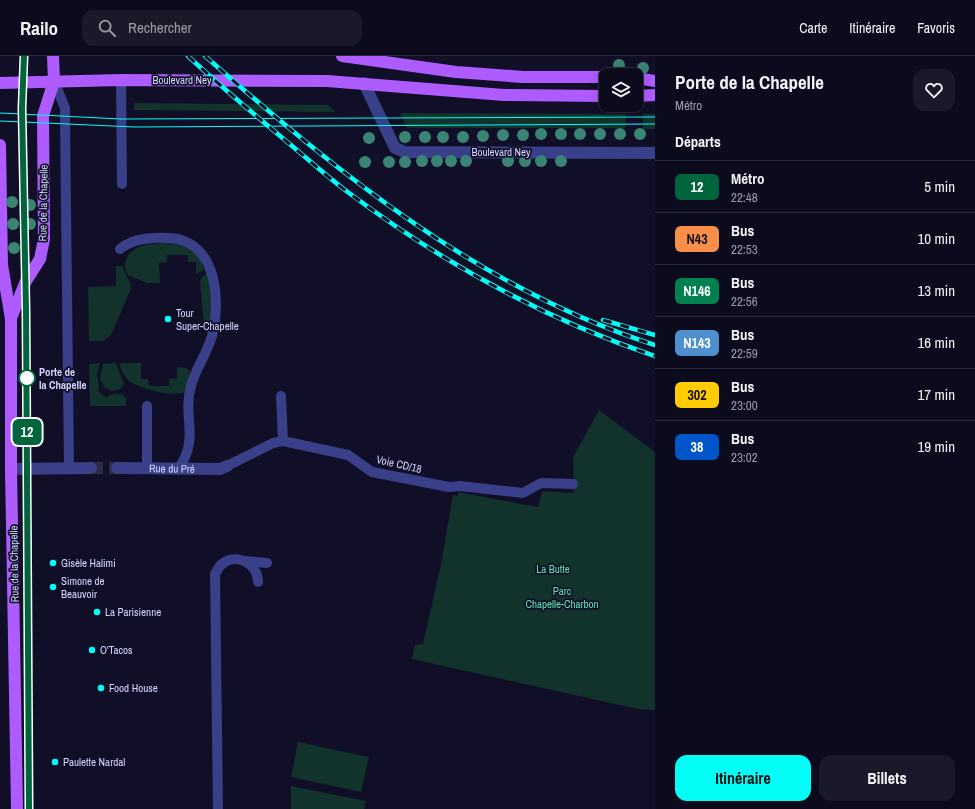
<!DOCTYPE html>
<html lang="fr">
<meta charset="utf-8">
<style>
:root{--surface:#0c0b1d;--page:#1a192a;--text:#f1f3f6;--muted:#9a9ba4;--line:#2c2b3b;--accent:#01fff8}
body{margin:0;font-family:"Archivo Narrow",sans-serif;background:var(--page);color:var(--text);height:100vh;display:flex;flex-direction:column;font-size:15px;white-space:nowrap}
*{box-sizing:border-box;margin:0}
p{font-size:13px;color:var(--muted)}
.icon{flex:none;width:22px;height:22px;fill:none;stroke:currentColor;stroke-width:2;stroke-linecap:round;stroke-linejoin:round}
.map{position:relative;flex:1;overflow:hidden}
.sheet{display:flex;flex-direction:column;background:var(--surface);width:320px}
.sheet>*{flex:none}
.badge{padding:0 8px;border-radius:6px;font-size:14px;line-height:26px}
.tools{position:absolute;left:599px;top:12px;display:grid;gap:8px}
.tools a{display:grid;place-items:center;width:44px;height:44px;border-radius:8px;background:var(--surface);box-shadow:0 2px 10px #0003,0 0 0 1px var(--line);font-size:20px}
.map>.badge{position:absolute;translate:-50% -50%;box-shadow:0 0 0 2px #fff}
h2{padding:0 20px;font-size:15px;line-height:36px}
.round{display:grid;place-items:center;flex:none;width:42px;height:42px;border-radius:12px;background:var(--page)}
.summary{display:flex;align-items:center;justify-content:space-between;height:68px;padding:0 20px}
h1{font-size:19px;font-weight:700;line-height:30px}
.action{display:flex;gap:8px;margin-top:auto;padding:8px 20px}
.action a{flex:1;height:46px;border-radius:12px;background:var(--accent);color:#111;font-size:16px;font-weight:700;line-height:46px;text-align:center}
.action a+a{background:var(--page);color:var(--text)}
ul{padding:0;list-style:none}
li{display:flex;align-items:center;gap:12px;height:52px;padding:0 20px;border-top:1px solid var(--line)}
li div{flex:1}
li b{display:block;font-size:15px}
li em{font-style:normal}
li .badge{min-width:44px;font-weight:700;text-align:center}
header{display:flex;align-items:center;gap:24px;box-sizing:border-box;height:56px;padding:0 20px;background:var(--surface);border-bottom:1px solid var(--line)}
header strong{font-size:19px}
nav{display:flex;gap:22px;margin-inline-start:auto;font-size:14px}
.search{width:280px;height:36px;background:var(--page);display:flex;align-items:center;gap:10px;box-sizing:border-box;padding:0 14px;border-radius:12px;color:var(--muted);font-size:15px}
main{display:flex;flex:1;min-height:0}
.map>svg:first-child{display:block}
</style>
<header>
<strong>Railo</strong>
<div class="search"><svg class="icon" aria-label="search" viewBox="0 0 24 24"><circle cx="10" cy="10" r="6"/><path d="M15 15l6 6"/></svg>Rechercher</div>
<nav><a>Carte</a><a>Itinéraire</a><a>Favoris</a></nav>
</header>
<main>
<div class="map">
<svg width="655" height="753" viewBox="0 0 655 753">
<rect width="100%" height="100%" fill="#100f27"/>
<!-- green -->
<g fill="#12322c">
<path d="M134 47 328 49 336 56 134 54Z"/>
<path d="M400 57 626 58 625 72H407Z"/>
<rect x="643" y="58" width="12" height="15"/>
<path d="M165 187 181 188 198 198 204 214 196 218V206H188V199H167V206L159 207 160 227H147L128 219C125 215 125 211 125 207 129 188 151 188 165 187Z"/>
<path d="M116 210H123C123 219 132 223 131 233L111 279 103 285H89L88 231 116 230Z"/>
<path d="M208 218 213 230 210 271 204 272 200 224 204 219Z"/>
<path d="M100 307 97 318 99 330 98 335 106 342C112 337 121 335 126 342V350H90L89 308Z"/>
<path d="M116 307 124 328 120 333 112 335 104 331 100 322 103 308Z"/>
<path d="M119 307H141V323H148L149 330H169V323L177 322V311L186 312 190 315 185 335C178 343 136 332 128 324 124 320 121 313 119 307Z"/>
<path d="M599 354 655 396V654L638 653 412 603 415 589 423 588 441 508 453 439 458 440V436L538 451 542 435 574 437 573 401Z"/>
<path d="M298 686 369 701 361 736 291 721Z"/>
<path d="M291 730 366 745 364 753H291Z"/>
</g>
<g fill="none" stroke-linecap="round" stroke-linejoin="round">
<!-- street-tunnel -->
<path stroke="#2e2d47" stroke-width="12" stroke-dasharray="12 6" stroke-linecap="butt" d="M91 412H117"/>
<!-- lane -->
<g stroke="#393f88" stroke-width="10">
<path d="M121 24 122 128"/>
<path d="M54 25 65 52V62L69 412"/>
<path d="M120 193C133 182 152 181 169 182 217 184 221 244 212 280 207 298 195 313 191 330 182 362 200 381 179 412"/>
<path d="M281 340 283 385"/>
<path d="M147 350V412"/>
<path d="M227 410 273 387 283 385 348 399 372 416 449 431 460 430 523 437 541 427 573 428"/>
<path d="M245 505 267 507"/>
<path d="M218 753 215 518C217 515 219 510 222 508 237 496 258 508 258 526"/>
</g>
<!-- street -->
<g stroke="#393f88" stroke-width="12">
<path d="M364 27 395 92 405 96 655 97"/>
<path id="s1" d="M117 412 220 413 227 410"/>
<path d="M11 413 91 412"/>
</g>
<!-- primary -->
<g stroke="#ae5cff" stroke-width="12">
<path d="M342 0 456 16 523 21H606"/>
<path d="M636 22 655 25"/>
<path d="M0 27 121 24 327 25 504 39 606 40"/>
<path d="M636 40 655 39"/>
<path d="M0 89 2 209 11 263V413L17 753"/>
<path d="M11 262 26 225 40 203 44 183 43 60 54 25 53 0"/>
</g>
<!-- tram -->
<g stroke="#01fff8" stroke-width="1">
<path d="M0 57 121 63 655 61"/>
<path d="M0 65 135 71 655 68"/>
</g>
<defs>
<g id="rail">
<path d="M188 0C220 30 253 57 286 85 307 102 327 121 349 137 443 207 544 263 655 300"/>
<path d="M205 0C339 118 482 234 655 289"/>
<path d="M603 264 655 279"/>
</g>
</defs>
<!-- rail casing -->
<use href="#rail" stroke="#01fff8" stroke-width="4.5"/>
<!-- rail -->
<use href="#rail" stroke="#100f27" stroke-width="3" stroke-dasharray="9" stroke-linecap="butt"/>
</g>
<!-- trees -->
<g fill="#3a8473">
<circle cx="619" cy="9" r="6"/>
<circle cx="643" cy="12" r="6"/>
<circle cx="541" cy="78" r="6"/>
<circle cx="561" cy="78" r="6"/>
<circle cx="580" cy="78" r="6"/>
<circle cx="600" cy="78" r="6"/>
<circle cx="620" cy="78" r="6"/>
<circle cx="640" cy="78" r="6"/>
<circle cx="503" cy="79" r="6"/>
<circle cx="523" cy="79" r="6"/>
<circle cx="483" cy="80" r="6"/>
<circle cx="405" cy="81" r="6"/>
<circle cx="425" cy="81" r="6"/>
<circle cx="443" cy="81" r="6"/>
<circle cx="463" cy="81" r="6"/>
<circle cx="369" cy="82" r="6"/>
<circle cx="422" cy="105" r="6"/>
<circle cx="437" cy="105" r="6"/>
<circle cx="451" cy="105" r="6"/>
<circle cx="466" cy="105" r="6"/>
<circle cx="508" cy="105" r="6"/>
<circle cx="525" cy="105" r="6"/>
<circle cx="541" cy="105" r="6"/>
<circle cx="561" cy="105" r="6"/>
<circle cx="365" cy="106" r="6"/>
<circle cx="389" cy="106" r="6"/>
<circle cx="405" cy="106" r="6"/>
<circle cx="12" cy="146" r="6"/>
<circle cx="30" cy="149" r="6"/>
<circle cx="13" cy="168" r="6"/>
<circle cx="30" cy="168" r="6"/>
<circle cx="14" cy="192" r="6"/>
</g>
<g fill="none" stroke-linecap="round" stroke-linejoin="round">
<defs>
<path id="line" d="M24 0 22 52 26 254 29 753"/>
</defs>
<!-- line casing -->
<use href="#line" stroke="#fff" stroke-width="9"/>
<!-- line -->
<use href="#line" stroke="#00643c" stroke-width="6"/>
</g>
<!-- markers -->
<g fill="#01fff8" stroke="#100f27" stroke-width="1.5">
<circle cx="168" cy="263" r="4"/>
<circle cx="53" cy="507" r="4"/>
<circle cx="53" cy="531" r="4"/>
<circle cx="97" cy="556" r="4"/>
<circle cx="92" cy="594" r="4"/>
<circle cx="101" cy="632" r="4"/>
<circle cx="55" cy="706" r="4"/>
</g>
<circle fill="#fff" stroke="#00643c" stroke-width="2" cx="27" cy="322" r="8"/>
<g text-anchor="middle" dominant-baseline="central" stroke-width="3.5" stroke-linejoin="round" paint-order="stroke">
<!-- street labels -->
<g font-size="11" fill="#d5d6ff" stroke="#100f27">
<text x="182" y="24">Boulevard Ney</text>
<text x="501" y="96">Boulevard Ney</text>
<text transform="translate(43 147) rotate(-89)">Rue de la Chapelle</text>
<text transform="translate(399 408) rotate(13)">Voie CD/18</text>
<text stroke="none"><textPath href="#s1" startOffset="55">Rue du Pré</textPath></text>
<text transform="translate(14 508) rotate(-91)">Rue de la Chapelle</text>
</g>
<!-- poi labels -->
<g font-size="11" fill="#d5d6ff" stroke="#100f27" text-anchor="start">
<text x="176" y="257">Tour<tspan x="176" dy="13">Super-Chapelle</tspan></text>
<text x="61" y="507">Gisèle Halimi</text>
<text x="61" y="525">Simone de<tspan x="61" dy="13">Beauvoir</tspan></text>
<text x="105" y="556">La Parisienne</text>
<text x="100" y="594">O'Tacos</text>
<text x="109" y="632">Food House</text>
<text x="63" y="706">Paulette Nardal</text>
</g>
<!-- stop labels -->
<g font-size="11" font-weight="bold" fill="#d5d6ff" stroke="#100f27" text-anchor="start">
<text x="39" y="316">Porte de<tspan x="39" dy="13">la Chapelle</tspan></text>
</g>
<!-- park labels -->
<g font-size="11" fill="#5de3b1" stroke="#100f27">
<text x="553" y="513">La Butte</text>
<text x="562" y="535">Parc<tspan x="562" dy="13">Chapelle-Charbon</tspan></text>
</g>
</g>
</svg>
<div class="tools">
<a><svg class="icon" aria-label="layers" viewBox="0 0 24 24"><path d="M12 4l9 5-9 5-9-5zM3 14l9 5 9-5"/></svg></a>
</div>
<b class="badge" style="left:27px;top:376px;background:#00643c;color:#fff">12</b>
</div>
<section class="sheet">
<div class="summary"><div><h1>Porte de la Chapelle</h1><p>Métro</p></div><a class="round"><svg class="icon" aria-label="heart" viewBox="0 0 24 24"><path d="M12 20l-8-8c-3-5 5-10 8-4 3-6 11-1 8 4z"/></svg></a></div>
<h2>Départs</h2>
<ul>
<li><span class="badge" style="background:#00643c;color:#fff">12</span><div><b>Métro</b><p>22:48</p></div><em>5 min</em></li>
<li><span class="badge" style="background:#f78f4b;color:#111">N43</span><div><b>Bus</b><p>22:53</p></div><em>10 min</em></li>
<li><span class="badge" style="background:#00814f;color:#fff">N146</span><div><b>Bus</b><p>22:56</p></div><em>13 min</em></li>
<li><span class="badge" style="background:#4d90cd;color:#fff">N143</span><div><b>Bus</b><p>22:59</p></div><em>16 min</em></li>
<li><span class="badge" style="background:#ffcd02;color:#111">302</span><div><b>Bus</b><p>23:00</p></div><em>17 min</em></li>
<li><span class="badge" style="background:#0055c8;color:#fff">38</span><div><b>Bus</b><p>23:02</p></div><em>19 min</em></li>
</ul>
<div class="action"><a>Itinéraire</a><a>Billets</a></div>
</section>
</main>
